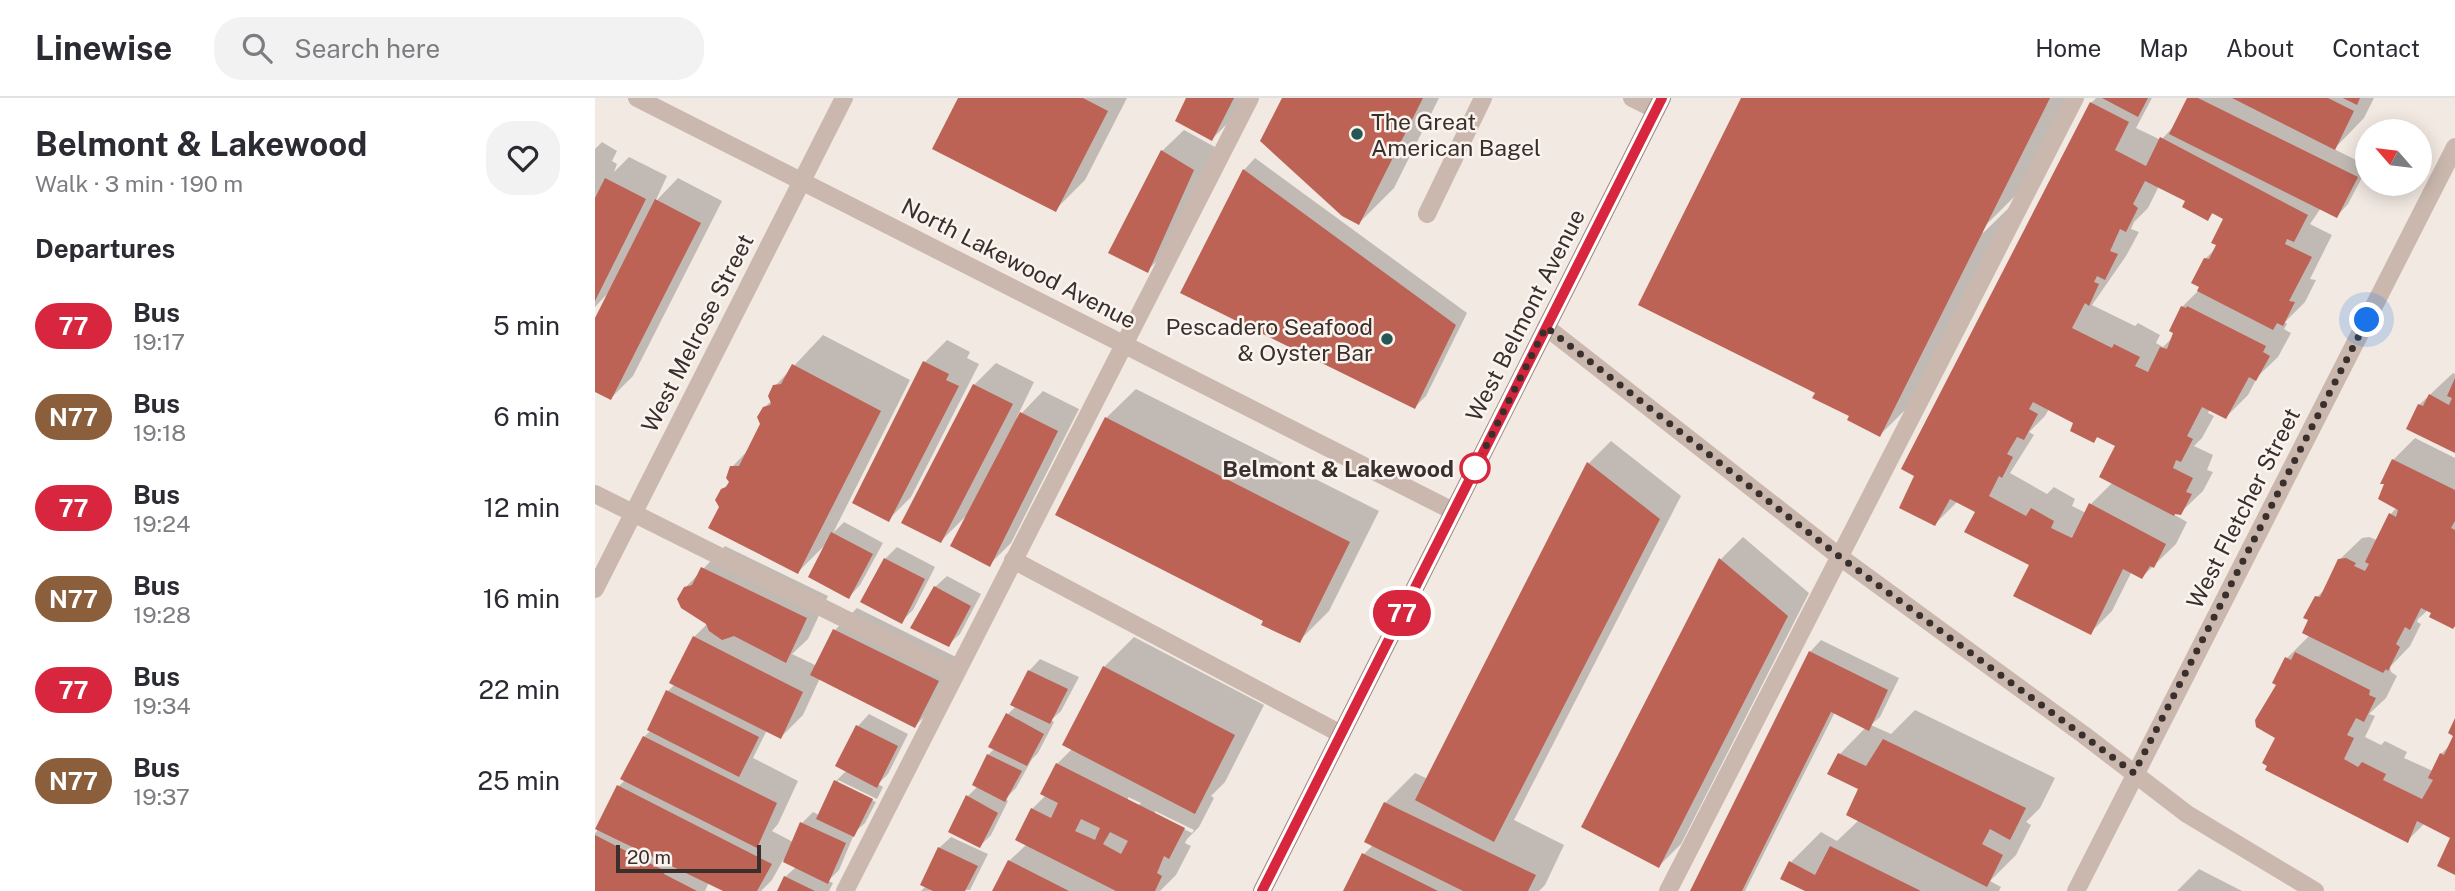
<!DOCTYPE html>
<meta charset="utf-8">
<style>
:root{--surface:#fff;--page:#f2f2f3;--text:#2b2b33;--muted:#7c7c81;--line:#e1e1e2}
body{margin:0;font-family:"Public Sans",sans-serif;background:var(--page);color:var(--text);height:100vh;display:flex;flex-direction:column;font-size:26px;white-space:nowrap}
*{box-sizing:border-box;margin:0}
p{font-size:23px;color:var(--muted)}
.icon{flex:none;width:38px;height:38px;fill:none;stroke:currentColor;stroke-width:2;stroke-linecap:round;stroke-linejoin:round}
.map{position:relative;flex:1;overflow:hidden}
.drawer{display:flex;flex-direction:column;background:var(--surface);width:595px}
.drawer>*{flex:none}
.badge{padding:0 14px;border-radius:23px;font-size:24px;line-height:46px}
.needle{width:46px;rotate:298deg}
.fabs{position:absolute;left:1760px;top:21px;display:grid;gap:14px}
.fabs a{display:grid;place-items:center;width:77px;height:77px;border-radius:50%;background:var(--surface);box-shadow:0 4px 18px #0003;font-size:35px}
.scale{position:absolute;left:21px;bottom:18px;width:145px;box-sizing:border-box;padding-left:7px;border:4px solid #392f2c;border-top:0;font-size:19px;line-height:24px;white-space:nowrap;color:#392f2c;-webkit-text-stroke:5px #faf3ee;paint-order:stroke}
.you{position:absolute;width:35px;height:35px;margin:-18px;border:5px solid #fff;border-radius:50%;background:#1a73e8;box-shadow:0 0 0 10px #1a73e833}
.map>.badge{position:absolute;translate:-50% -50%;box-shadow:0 0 0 4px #fff}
h2{padding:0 35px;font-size:26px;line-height:63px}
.round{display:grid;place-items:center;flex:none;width:74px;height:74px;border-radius:28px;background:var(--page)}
.headline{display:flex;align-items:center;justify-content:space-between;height:119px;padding:0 35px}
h1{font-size:33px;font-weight:700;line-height:52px}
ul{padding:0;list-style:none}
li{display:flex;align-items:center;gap:21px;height:91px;padding:0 35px}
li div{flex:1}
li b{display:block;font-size:26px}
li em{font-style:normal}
li .badge{min-width:77px;font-weight:700;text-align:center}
header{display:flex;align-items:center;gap:42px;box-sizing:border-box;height:98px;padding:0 35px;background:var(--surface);border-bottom:2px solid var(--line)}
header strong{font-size:33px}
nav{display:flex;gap:38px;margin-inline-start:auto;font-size:24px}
.search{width:490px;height:63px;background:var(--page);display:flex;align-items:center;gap:18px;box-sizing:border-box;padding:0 24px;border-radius:28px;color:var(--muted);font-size:26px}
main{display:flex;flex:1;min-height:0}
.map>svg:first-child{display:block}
</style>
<header>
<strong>Linewise</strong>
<div class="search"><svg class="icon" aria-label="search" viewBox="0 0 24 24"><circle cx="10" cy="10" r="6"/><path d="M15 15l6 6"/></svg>Search here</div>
<nav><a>Home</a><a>Map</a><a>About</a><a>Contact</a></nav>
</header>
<main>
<section class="drawer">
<div class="headline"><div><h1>Belmont &amp; Lakewood</h1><p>Walk · 3 min · 190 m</p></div><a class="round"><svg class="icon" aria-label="heart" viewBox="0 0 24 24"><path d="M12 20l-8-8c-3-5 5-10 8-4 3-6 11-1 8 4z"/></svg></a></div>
<h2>Departures</h2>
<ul>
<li><span class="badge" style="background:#d7263d;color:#fff">77</span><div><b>Bus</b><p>19:17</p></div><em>5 min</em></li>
<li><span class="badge" style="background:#8b5e3c;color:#fff">N77</span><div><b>Bus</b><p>19:18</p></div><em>6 min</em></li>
<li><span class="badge" style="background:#d7263d;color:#fff">77</span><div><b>Bus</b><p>19:24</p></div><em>12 min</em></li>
<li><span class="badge" style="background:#8b5e3c;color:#fff">N77</span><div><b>Bus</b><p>19:28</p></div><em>16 min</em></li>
<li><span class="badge" style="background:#d7263d;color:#fff">77</span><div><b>Bus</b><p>19:34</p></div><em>22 min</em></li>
<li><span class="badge" style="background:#8b5e3c;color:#fff">N77</span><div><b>Bus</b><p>19:37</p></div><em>25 min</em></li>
</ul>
</section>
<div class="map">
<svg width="1860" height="793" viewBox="0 0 1860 793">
<rect width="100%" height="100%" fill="#f2e9e2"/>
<!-- shadow -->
<g fill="#0003" fill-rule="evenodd">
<path d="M365 0H532L490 82 460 112Z"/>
<path d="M593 0H649L639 19 617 41Z"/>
<path d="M689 0H844L799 90 764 125Z"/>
<path d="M1148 0H1472L1428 90 1388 130V135L1425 99 1325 297 1285 337 1222 294Z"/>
<path d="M1501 0H1557L1541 30 1566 42 1581 26 1594 0H1779L1769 20 1739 51 1773 68 1753 106 1742 118 1726 110 1715 126 1737 137 1715 181 1721 182 1710 204 1690 224 1692 226 1689 231 1696 235 1683 259 1663 278 1653 297 1631 319 1615 311 1613 315 1619 318 1607 340 1599 348 1618 357 1612 372 1618 374 1608 393 1585 415 1581 414 1578 416 1592 424 1581 446 1547 479 1537 473 1517 513 1495 535 1436 467 1382 413 1363 403 1340 426 1496 5ZM1564 88 1592 102 1613 121 1619 114 1630 120 1622 149 1610 161 1605 191 1587 209 1579 238 1568 249 1561 245 1565 237 1543 225 1540 228 1497 207 1531 158 1544 134 1536 131 1539 124 1553 110ZM1454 311 1481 324 1499 343 1503 338 1523 347 1518 384 1496 406 1491 415 1477 408 1480 401 1459 389 1452 396 1415 375 1439 337 1434 334 1450 318Z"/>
<path d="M589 32 620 49 574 151 552 173 567 53Z"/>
<path d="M7 44 22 53 17 63 22 66 19 74 34 59 72 78 60 104 83 80 127 103 38 278 16 300 0 292V224L14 194 0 209V51Z"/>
<path d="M660 60 872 215 831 298 820 309 588 194 649 72Z"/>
<path d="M228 237 315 282 238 435 249 424 288 445 265 487 254 499 232 445 203 474 126 409 127 392 136 383 137 369 154 351 167 326 169 310 177 302 180 288Z"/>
<path d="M352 242 375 254 372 260 384 266 316 399 294 421 330 264Z"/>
<path d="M401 265 439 284 421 321 448 293 484 311 416 445 394 467 374 415 346 443 379 287Z"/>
<path d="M1858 275 1860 276V353L1824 307Z"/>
<path d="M541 291 784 413 734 513 704 543 511 320Z"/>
<path d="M1820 340 1860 360V527L1833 512 1823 521 1822 524 1826 526 1815 548 1795 569 1796 574 1802 578 1791 600 1774 616 1780 618 1770 639 1786 647 1790 643 1812 654 1809 660 1838 673 1846 656 1855 647 1860 637V624V775L1858 739 1830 725 1812 743 1675 667 1682 639 1683 586 1680 584 1692 560 1715 537 1722 499 1732 489 1744 462 1767 440 1774 439 1782 442 1795 417 1802 409 1798 362Z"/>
<path d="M1016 343 1086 398 919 722 969 747 950 787 944 793H749L769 756 778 747 772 744 790 705 820 675 833 681 994 365Z"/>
<path d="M1148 439 1214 495 1086 746 1064 768 988 728 1126 461Z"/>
<path d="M130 448 233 498 213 541 197 556 222 568 240 532 262 510 365 561 342 606 320 628 225 580 208 617 186 639 172 632 158 660 203 683 183 726 177 733 198 744 207 725 218 714 224 717 241 683 252 672 243 667 263 628 274 616 313 636 293 676 283 686 288 689 282 701 243 682V686L281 704 270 725 260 734 244 772 233 783 238 785 234 793H184L190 779 201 769 188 762 177 782 166 793H132L114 784 110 793H0V735L4 731 24 688 30 682 49 639 56 632 73 593 80 586 99 539 113 525 90 490Z"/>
<path d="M302 449 340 469 318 512 306 524 267 504 290 461Z"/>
<path d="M352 478 386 496 365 536 353 547 340 489Z"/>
<path d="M539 539 669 607 630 684 616 698 619 700 604 729 592 741 590 745 596 748 581 777 565 793H400L414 763 432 746 437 711 451 697 448 695 462 666 478 650 509 569ZM533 699 546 705 543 708 533 703ZM560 713 599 732 597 735 560 717Z"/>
<path d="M1226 542 1304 580 1285 619 1276 627 1296 636 1320 612 1460 680 1445 710 1431 724 1436 727 1421 757 1395 783 1406 789 1404 793H1214L1188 780 1196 764 1226 734 1242 743 1264 722 1265 690 1245 656 1271 629 1240 614 1150 793H1096L1215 554Z"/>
<path d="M445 561 484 579 466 613 456 622 459 624 443 655 437 661 421 690 410 701 413 703 396 737 385 748 373 698 383 688 393 657 400 650 412 617 421 608 434 573Z"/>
<path d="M356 739 393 756 375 792 326 793 331 788 344 750Z"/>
<path d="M1604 771 1647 793H1582Z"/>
</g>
<!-- building -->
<g fill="#bc6356" fill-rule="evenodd">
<path d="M363 0H488L513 13 461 114 337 51Z"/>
<path d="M591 0H639L617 43 580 23Z"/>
<path d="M687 0H828L764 127 747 118 665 43Z"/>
<path d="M1146 0H1455L1285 339 1252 322 1254 318 1217 300 1220 295 1043 207Z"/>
<path d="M1507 0H1553L1543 19Z"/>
<path d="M1592 0H1603L1763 79 1742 120 1574 36Z"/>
<path d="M1637 0H1733L1759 13 1740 52Z"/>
<path d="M1748 0H1765L1762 7Z"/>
<path d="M1495 4 1534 24 1520 52 1551 68 1565 39 1713 117 1699 144 1692 141 1690 146 1717 159 1694 203 1700 204 1688 228 1682 225 1678 232 1602 193 1604 189 1596 185 1609 160 1614 161 1621 147 1616 145 1628 121 1617 115 1613 123 1587 109 1590 103 1550 83 1538 106 1543 110 1531 134 1525 131 1515 153 1523 156 1510 182 1502 178 1499 184 1504 186 1494 208 1490 205 1477 230 1517 250 1519 246 1545 259 1540 268 1553 274 1565 249 1572 251 1578 235 1574 233 1586 208 1591 210 1592 208 1671 248 1668 254 1675 258 1661 283 1654 279 1631 321 1607 309 1592 338 1598 341 1586 364 1581 362 1578 370 1598 380 1591 394 1597 396 1586 417 1580 416 1579 418 1504 379 1520 348 1502 339 1499 345 1475 333 1478 325 1438 304 1434 311 1443 316 1429 342 1422 339 1412 356 1418 359 1407 380 1404 378 1394 398 1431 418 1436 410 1459 423 1456 430 1477 440 1494 405 1571 446 1559 470 1555 468 1547 481 1528 471 1496 537 1418 498 1434 467 1369 434 1380 414 1355 401 1340 428 1304 410 1319 378 1306 371Z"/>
<path d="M566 52 599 72 553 175 513 155Z"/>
<path d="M648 71 861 227 820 311 585 195Z"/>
<path d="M10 80 51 101 0 203V100Z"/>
<path d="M60 101 106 125 16 302 0 294V220Z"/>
<path d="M328 263 354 276 351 282 364 288 294 424 257 405Z"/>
<path d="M197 266 286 313 203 476 113 430 124 409 120 402 126 391 131 389 134 384 131 380 135 368H144L165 326 162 319 168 309 175 307 176 305 173 298 178 287 186 286Z"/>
<path d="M1860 280V355L1811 331 1823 306 1828 308 1834 296 1854 307 1857 300 1852 298Z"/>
<path d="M378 286 418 306 346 445 306 425Z"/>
<path d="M425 314 463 333 395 469 355 448Z"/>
<path d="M510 319 755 444 705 545 666 527 668 523 460 417Z"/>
<path d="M1797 361 1860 392V423L1856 430 1860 432V528L1858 531 1834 519 1836 515 1826 510 1815 532 1810 529 1801 546 1805 549 1793 573 1791 571 1788 575 1707 535 1713 522 1708 520 1720 498 1725 499 1743 461 1751 460 1761 465 1759 468 1770 473 1774 466 1770 464 1794 415 1801 419 1803 412 1783 401 1789 386H1785Z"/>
<path d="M992 364 1065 421 899 744 820 702Z"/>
<path d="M236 434 278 456 254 501 213 479Z"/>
<path d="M289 460 330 481 307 526 265 504Z"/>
<path d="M1124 460 1193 518 1064 770 986 729Z"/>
<path d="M106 469 212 520 191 565 139 538 127 542 114 533 111 526 86 510 82 501 89 489 97 487Z"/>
<path d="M339 488 376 508 354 549 315 530Z"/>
<path d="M238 531 344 583 320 630 215 577Z"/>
<path d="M98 538 208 594 186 641 74 585Z"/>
<path d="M1214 553 1293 592 1274 633 1236 614 1147 793H1095Z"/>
<path d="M1700 554 1775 592 1774 597 1781 600 1769 624 1761 620 1752 637 1759 640 1749 661 1763 669 1767 664 1791 676 1788 682 1827 701 1838 682 1833 680 1845 655 1849 657 1858 638 1853 635 1860 620V777L1842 768 1855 740 1822 723 1813 745 1670 672 1672 668 1667 665 1680 640 1661 629 1660 622 1681 587 1677 585 1690 559 1696 562Z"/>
<path d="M508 568 640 637 600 716 467 647Z"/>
<path d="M433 572 473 591 455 626 415 607Z"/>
<path d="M71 592 164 639 144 679 52 632Z"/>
<path d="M411 615 449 636 432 668 393 649Z"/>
<path d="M261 627 303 648 282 690 240 668Z"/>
<path d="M48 638 182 705 162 750 25 681Z"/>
<path d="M1288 641 1431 710 1415 742 1395 731 1387 746 1408 757 1392 789 1251 717 1263 691 1232 676 1243 655 1271 668Z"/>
<path d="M392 656 427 673 410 704 377 687Z"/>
<path d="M461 665 590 730 574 761 569 758 562 775 567 778 560 793H521L420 742 436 710 456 720 463 705 445 696ZM486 721 505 730 500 742 480 733ZM515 734 533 743 526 756 508 746Z"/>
<path d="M239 682 278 701 259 739 221 721Z"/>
<path d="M22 687 177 766 162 793H128L0 731Z"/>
<path d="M371 697 403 715 385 750 353 734Z"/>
<path d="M789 704 941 777 933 793H868L769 744Z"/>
<path d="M205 724 251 745 233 786 188 764Z"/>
<path d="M0 737 70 773 69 776 102 793H0Z"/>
<path d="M1235 748 1326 793H1210L1185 781 1194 763 1220 777Z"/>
<path d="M343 749 383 768 370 793H338L325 787Z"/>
<path d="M767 755 843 793H748Z"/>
<path d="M413 762 474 793H397Z"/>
<path d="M189 778 220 793H182Z"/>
</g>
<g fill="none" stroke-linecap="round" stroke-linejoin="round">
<!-- service -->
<g stroke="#cab8ae" stroke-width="18">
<path d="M1037 0 1061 12"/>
<path d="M832 116 888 0"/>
<path d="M0 396 360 576"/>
<path d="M418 462 746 636"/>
<path d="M250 793 655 0"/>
<path d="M1073 793 1480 0"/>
</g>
<!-- minor -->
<g stroke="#cab8ae" stroke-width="18">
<path d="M42 0 858 413"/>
<path d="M951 229 1245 459 1489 637 1592 716 1720 793"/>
<path d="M0 491 249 0"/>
<path d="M1481 793 1860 49"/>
</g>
<!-- secondary -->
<path stroke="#9d8780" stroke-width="18" d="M667 793 1067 0"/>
</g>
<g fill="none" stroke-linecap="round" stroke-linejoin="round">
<defs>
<path id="line" d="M667 793 1067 0"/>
</defs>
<!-- line casing -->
<use href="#line" stroke="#fff" stroke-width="16"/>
<!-- line -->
<use href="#line" stroke="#d7263d" stroke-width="10"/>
<!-- walk -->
<path stroke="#392f2c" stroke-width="7" stroke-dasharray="0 12.6" d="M880 370 951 229 1245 459 1539 675 1772 222"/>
</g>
<!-- markers -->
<g fill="#255855" stroke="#faf3ee" stroke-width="2.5">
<circle cx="762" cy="36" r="7"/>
<circle cx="792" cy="241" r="7"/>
</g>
<circle fill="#fff" stroke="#d7263d" stroke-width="3.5" cx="880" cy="370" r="14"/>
<g text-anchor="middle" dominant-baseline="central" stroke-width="5" stroke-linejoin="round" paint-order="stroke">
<!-- poi labels -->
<g font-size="23" fill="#392f2c" stroke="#faf3ee" text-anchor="start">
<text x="776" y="23">The Great<tspan x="776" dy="26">American Bagel</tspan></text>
<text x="778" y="228" text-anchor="end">Pescadero Seafood<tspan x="778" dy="26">&amp; Oyster Bar</tspan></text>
</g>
<!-- street labels -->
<g font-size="23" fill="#392f2c" stroke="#faf3ee">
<text transform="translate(424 165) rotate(27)">North Lakewood Avenue</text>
<text transform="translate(930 217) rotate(-63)">West Belmont Avenue</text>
<text transform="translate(102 235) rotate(-63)">West Melrose Street</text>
<text transform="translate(1648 410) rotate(-63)">West Fletcher Street</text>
</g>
<!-- stop labels -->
<g font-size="23" font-weight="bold" fill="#392f2c" stroke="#faf3ee" text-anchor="end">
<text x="859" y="370">Belmont &amp; Lakewood</text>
</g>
</g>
</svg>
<div class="fabs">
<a><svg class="needle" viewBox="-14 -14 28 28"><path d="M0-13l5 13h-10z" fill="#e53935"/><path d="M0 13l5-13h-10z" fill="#7c7c81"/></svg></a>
</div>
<div class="scale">20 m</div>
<div class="you" style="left:1772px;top:222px"></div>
<b class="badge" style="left:807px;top:515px;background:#d7263d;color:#fff">77</b>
</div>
</main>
